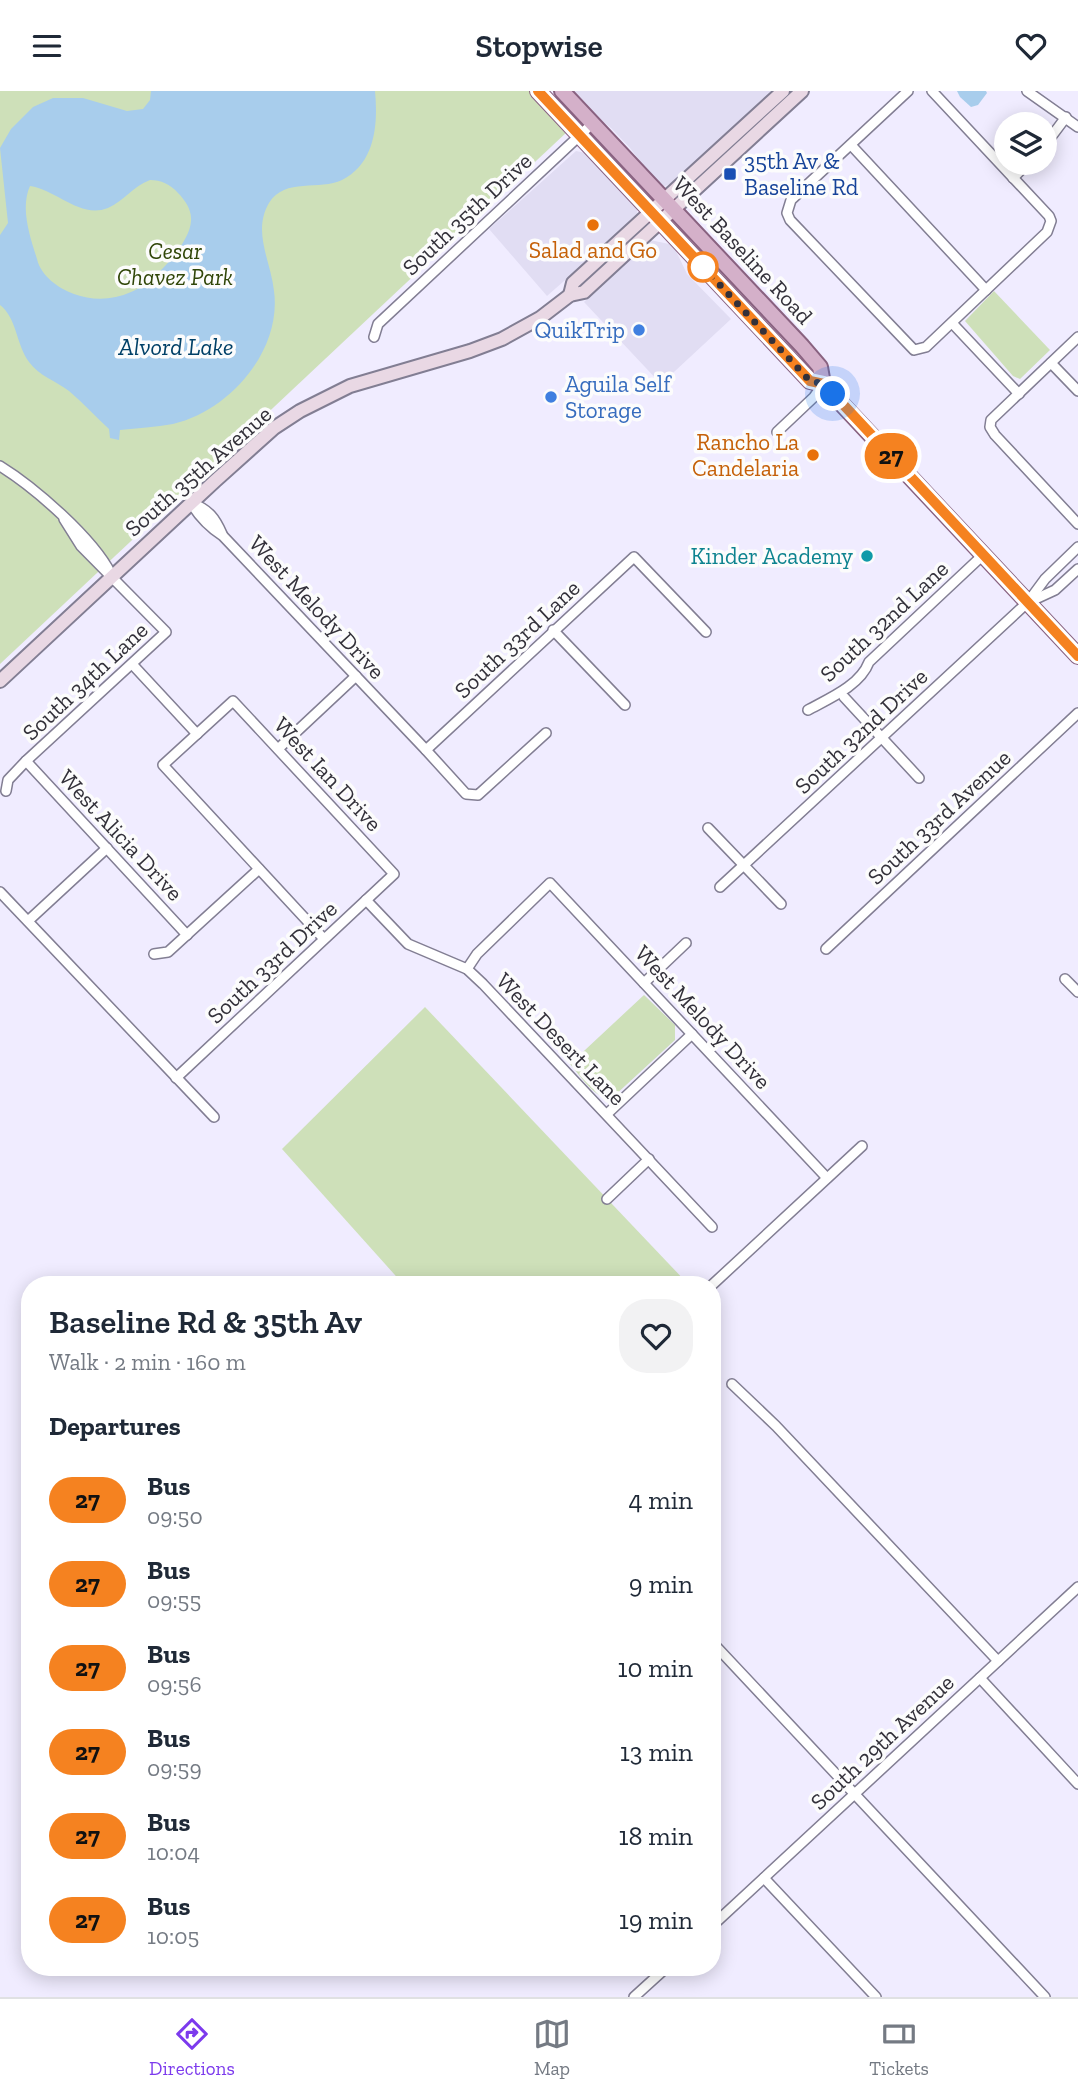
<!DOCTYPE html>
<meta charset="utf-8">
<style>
:root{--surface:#fff;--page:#f2f2f3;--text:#1f2937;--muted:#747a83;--line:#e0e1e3;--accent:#7c3aed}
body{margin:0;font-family:"Zilla Slab",serif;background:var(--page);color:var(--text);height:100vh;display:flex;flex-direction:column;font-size:26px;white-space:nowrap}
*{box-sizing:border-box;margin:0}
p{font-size:23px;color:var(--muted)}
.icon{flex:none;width:38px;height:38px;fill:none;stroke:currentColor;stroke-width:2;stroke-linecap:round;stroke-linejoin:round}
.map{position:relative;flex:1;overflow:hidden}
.drawer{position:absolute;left:21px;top:1185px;width:700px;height:700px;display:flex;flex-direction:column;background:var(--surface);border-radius:28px;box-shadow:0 4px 18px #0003}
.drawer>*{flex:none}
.badge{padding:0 14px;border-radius:23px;font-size:24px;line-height:46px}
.controls{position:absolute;left:994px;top:21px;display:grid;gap:14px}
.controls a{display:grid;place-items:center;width:63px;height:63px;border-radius:50%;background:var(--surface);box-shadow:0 4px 18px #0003;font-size:35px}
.you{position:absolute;width:35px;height:35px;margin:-18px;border:5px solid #fff;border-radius:50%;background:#1a73e8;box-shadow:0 0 0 10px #1a73e833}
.map>.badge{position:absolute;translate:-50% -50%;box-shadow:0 0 0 4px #fff}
h2{padding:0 28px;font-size:26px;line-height:63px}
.round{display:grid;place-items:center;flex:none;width:74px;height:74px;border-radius:28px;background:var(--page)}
.head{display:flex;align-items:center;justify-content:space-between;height:119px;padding:0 28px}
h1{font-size:33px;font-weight:600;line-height:52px}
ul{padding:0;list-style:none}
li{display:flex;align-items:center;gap:21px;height:84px;padding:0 28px}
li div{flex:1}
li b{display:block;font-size:26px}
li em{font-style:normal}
li .badge{min-width:77px;font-weight:700;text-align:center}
header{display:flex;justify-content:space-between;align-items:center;height:91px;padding:0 28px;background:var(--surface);font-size:32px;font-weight:600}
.tabs{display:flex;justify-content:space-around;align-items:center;height:98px;border-top:2px solid var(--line);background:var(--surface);font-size:19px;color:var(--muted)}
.tabs a{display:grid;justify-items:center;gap:4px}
.tabs .active{color:var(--accent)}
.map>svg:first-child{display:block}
</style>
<header><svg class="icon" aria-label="menu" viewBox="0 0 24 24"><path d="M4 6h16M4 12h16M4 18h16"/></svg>Stopwise<svg class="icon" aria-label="heart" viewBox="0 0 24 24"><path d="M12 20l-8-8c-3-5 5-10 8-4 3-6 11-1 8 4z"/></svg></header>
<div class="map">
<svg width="1078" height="1906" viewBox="0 0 1078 1906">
<rect width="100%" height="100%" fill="#f0ecff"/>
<!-- commercial -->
<g fill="#e1ddf3">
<path d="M573 0H774L674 91 665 95 660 94 650 83 630 57 611 37 584 16Z"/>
<path d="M576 60 586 62 636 114 638 125 547 205 489 138Z"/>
<path d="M650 149 669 153 676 160 687 183 731 228 661 293 584 211Z"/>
</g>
<!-- green -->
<g fill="#cee0b9">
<path d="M0 0H530L568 40 0 573Z"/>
<path d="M994 200 1050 259 1020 288 1013 285 965 230Z"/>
<path d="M644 904 675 934V949L613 1006C597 1012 580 984 570 973Z"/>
<path d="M425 916 688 1193H403L282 1058Z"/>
</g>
<!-- water -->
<g fill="#a8cdec" fill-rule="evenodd">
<path d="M151 0H375C378 32 376 72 342 89 320 100 285 86 269 112 252 141 271 170 274 200 282 259 230 320 173 333 156 336 137 337 120 339L119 349 110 347 109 338C96 326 83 312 69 300 56 290 39 285 29 271 16 254 17 227 0 214V144L8 132 0 57 11 38 33 16 53 7H83L127 20 143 18 150 9ZM150 89C161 89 170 93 178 102 185 109 192 119 191 130 190 153 152 193 131 201 113 209 93 210 74 203 58 197 41 185 37 168 30 146 20 117 30 95 57 99 80 128 108 117 124 110 133 95 150 89Z"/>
<path d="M957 0H986L987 2 978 14 971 16 960 6Z"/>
</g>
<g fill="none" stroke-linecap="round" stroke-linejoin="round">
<defs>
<g id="minor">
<path d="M908 0 791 109 787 122 790 129 914 259 926 256 1047 141 1051 130 1049 125 932 0"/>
<path d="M1027 0 1078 36"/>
<path d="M851 54 986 199"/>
<path d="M1045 54 1066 26"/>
<path d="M1013 87 1028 72"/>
<path d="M952 232 1019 303"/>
<path d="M374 246 378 233 593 32"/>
<path d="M1078 246 991 329 990 336 995 344 1078 433"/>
<path d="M1051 272 1078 300"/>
<path d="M777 341 814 306 823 293"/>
<path d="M0 375C34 396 93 447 111 483"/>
<path d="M191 412C200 427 209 436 223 445L426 659 466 703 478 704 546 642"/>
<path d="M192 412C209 419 215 427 222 443"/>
<path d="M1029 511 1055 499 1078 478"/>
<path d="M553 539 625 614"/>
<path d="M132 573 197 643"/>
<path d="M844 606 919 687"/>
<path d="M808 619C828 608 860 595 869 571L983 464"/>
<path d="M278 658 356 585"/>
<path d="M426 659 634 466 706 541"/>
<path d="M26 670 187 844"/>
<path d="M6 700 8 689 26 670 166 541 81 455 64 428"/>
<path d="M708 737 781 813"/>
<path d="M720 796 1028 511 1045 488 1078 456"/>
<path d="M0 801 214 1026"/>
<path d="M366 809 408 853 467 878 483 893 712 1136"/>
<path d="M28 830 107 757"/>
<path d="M826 858 1078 622"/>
<path d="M154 863 168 861 259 778"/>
<path d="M467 878 477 863 550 792 827 1087"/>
<path d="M1065 888 1078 901"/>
<path d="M644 892 686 852"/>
<path d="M176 987 394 783 233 610 163 674 324 848"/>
<path d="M607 1023 692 943"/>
<path d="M607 1108 649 1068"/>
<path d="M712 1194 862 1055"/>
<path d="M732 1293 776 1335 998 1570"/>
<path d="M712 1551 1045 1906"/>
<path d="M980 1587 1078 1693"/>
<path d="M764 1787 876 1906"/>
<path d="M712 1835 1078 1496"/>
<path d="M634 1906 667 1876"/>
</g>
<g id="secondary">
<path d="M570 204 573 192 783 0"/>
<path d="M0 590 215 390 274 337 300 320 350 295 470 260 502 248 540 227 570 204 584 201 802 0"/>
</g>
<g id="primary">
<path d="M538 0 810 290 823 293"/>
<path d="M562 0 802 255 820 276 823 293 1078 565"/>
</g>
</defs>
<!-- minor casing -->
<use href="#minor" stroke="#827e93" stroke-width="12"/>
<!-- secondary casing -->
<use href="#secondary" stroke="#827e93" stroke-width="16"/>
<!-- primary casing -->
<use href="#primary" stroke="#896280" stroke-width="18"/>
<!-- minor -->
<use href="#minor" stroke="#fff" stroke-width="9"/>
<!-- secondary -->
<use href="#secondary" stroke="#e9d8e4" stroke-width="12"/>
<!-- primary -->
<use href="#primary" stroke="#d4b0c9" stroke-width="14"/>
</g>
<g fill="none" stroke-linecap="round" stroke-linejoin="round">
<defs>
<path id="line" d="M538 0 810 290 824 293 1078 565"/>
</defs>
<!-- line casing -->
<use href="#line" stroke="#fff" stroke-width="16"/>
<!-- line -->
<use href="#line" stroke="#f58220" stroke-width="10"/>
<!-- walk -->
<path stroke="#33313a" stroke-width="7" stroke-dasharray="0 12.6" d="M703 176 810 290 824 293 833 303"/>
</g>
<!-- markers -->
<rect fill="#1a4fb4" stroke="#fcfcfc" stroke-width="2.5" x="723" y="76" width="14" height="14" rx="3.5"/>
<g fill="#e8710a" stroke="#fcfcfc" stroke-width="2.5">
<circle cx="593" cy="134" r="7"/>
<circle cx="813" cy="364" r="7"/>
</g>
<circle fill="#fff" stroke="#f58220" stroke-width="3.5" cx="703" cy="176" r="14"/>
<g fill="#3f7fe0" stroke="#fcfcfc" stroke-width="2.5">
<circle cx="639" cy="239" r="7"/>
<circle cx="551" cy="306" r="7"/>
</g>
<circle fill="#0f9aa8" stroke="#fcfcfc" stroke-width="2.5" cx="867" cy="465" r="7"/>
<g text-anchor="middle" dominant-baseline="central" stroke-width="7" stroke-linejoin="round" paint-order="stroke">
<!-- transit labels -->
<g font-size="23" fill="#164399" stroke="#fcfcfc" text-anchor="start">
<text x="744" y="70">35th Av &amp;<tspan x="744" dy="26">Baseline Rd</tspan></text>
</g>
<!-- street labels -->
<g font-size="23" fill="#33313a" stroke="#fcfcfc">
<text transform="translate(467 123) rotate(-43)">South 35th Drive</text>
<text transform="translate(743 159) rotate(47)">West Baseline Road</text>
<text transform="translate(198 380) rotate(-41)">South 35th Avenue</text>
<text transform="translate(317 516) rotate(47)">West Melody Drive</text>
<text transform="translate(884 530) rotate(-43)">South 32nd Lane</text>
<text transform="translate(517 548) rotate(-43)">South 33rd Lane</text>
<text transform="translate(85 590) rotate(-43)">South 34th Lane</text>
<text transform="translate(861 640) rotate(-43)">South 32nd Drive</text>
<text transform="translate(328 683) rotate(47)">West Ian Drive</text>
<text transform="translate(939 726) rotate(-43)">South 33rd Avenue</text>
<text transform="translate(121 744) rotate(47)">West Alicia Drive</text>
<text transform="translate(272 871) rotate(-43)">South 33rd Drive</text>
<text transform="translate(703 926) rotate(47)">West Melody Drive</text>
<text transform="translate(561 948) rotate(46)">West Desert Lane</text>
<text transform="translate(882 1651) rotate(-43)">South 29th Avenue</text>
</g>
<!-- food labels -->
<g font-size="23" fill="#c56008" stroke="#fcfcfc">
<text x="593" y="159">Salad and Go</text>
<text x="799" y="351" text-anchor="end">Rancho La<tspan x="799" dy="26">Candelaria</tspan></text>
</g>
<!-- park labels -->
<g font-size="23" font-style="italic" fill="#304608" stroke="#fcfcfc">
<text x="175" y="160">Cesar<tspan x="175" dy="26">Chavez Park</tspan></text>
</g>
<!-- shop labels -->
<g font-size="23" fill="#366cbe" stroke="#fcfcfc" text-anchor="end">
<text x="625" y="239">QuikTrip</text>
<text x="565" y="293" text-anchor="start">Aguila Self<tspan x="565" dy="26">Storage</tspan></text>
</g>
<!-- culture labels -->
<g font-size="23" fill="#0d838f" stroke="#fcfcfc" text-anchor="end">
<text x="853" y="465">Kinder Academy</text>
</g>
<!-- water labels -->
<g font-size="24" font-style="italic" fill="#004067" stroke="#fcfcfc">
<text x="176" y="255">Alvord Lake</text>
</g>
</g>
</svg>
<div class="controls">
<a><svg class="icon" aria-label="layers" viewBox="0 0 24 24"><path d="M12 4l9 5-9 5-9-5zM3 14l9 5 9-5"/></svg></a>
</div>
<div class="you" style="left:833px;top:303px"></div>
<b class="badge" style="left:891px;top:365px;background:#f58220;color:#111">27</b>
<section class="drawer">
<div class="head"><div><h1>Baseline Rd &amp; 35th Av</h1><p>Walk · 2 min · 160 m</p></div><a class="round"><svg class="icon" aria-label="heart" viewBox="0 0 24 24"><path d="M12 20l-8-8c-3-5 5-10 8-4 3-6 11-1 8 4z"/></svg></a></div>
<h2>Departures</h2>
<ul>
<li><span class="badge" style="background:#f58220;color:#111">27</span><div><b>Bus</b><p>09:50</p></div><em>4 min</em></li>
<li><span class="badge" style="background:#f58220;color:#111">27</span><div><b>Bus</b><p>09:55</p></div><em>9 min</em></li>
<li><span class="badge" style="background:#f58220;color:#111">27</span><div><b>Bus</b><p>09:56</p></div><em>10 min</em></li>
<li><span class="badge" style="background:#f58220;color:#111">27</span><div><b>Bus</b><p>09:59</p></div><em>13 min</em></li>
<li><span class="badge" style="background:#f58220;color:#111">27</span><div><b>Bus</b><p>10:04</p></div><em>18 min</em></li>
<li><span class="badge" style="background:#f58220;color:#111">27</span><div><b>Bus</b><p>10:05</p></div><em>19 min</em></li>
</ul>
</section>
</div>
<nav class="tabs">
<a class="active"><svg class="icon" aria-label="directions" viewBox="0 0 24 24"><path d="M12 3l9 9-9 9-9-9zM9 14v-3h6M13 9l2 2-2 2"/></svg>Directions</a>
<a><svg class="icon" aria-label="map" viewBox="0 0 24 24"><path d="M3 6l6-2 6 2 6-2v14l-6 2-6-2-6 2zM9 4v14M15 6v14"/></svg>Map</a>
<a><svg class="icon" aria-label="tickets" viewBox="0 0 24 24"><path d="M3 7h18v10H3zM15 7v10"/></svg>Tickets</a>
</nav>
